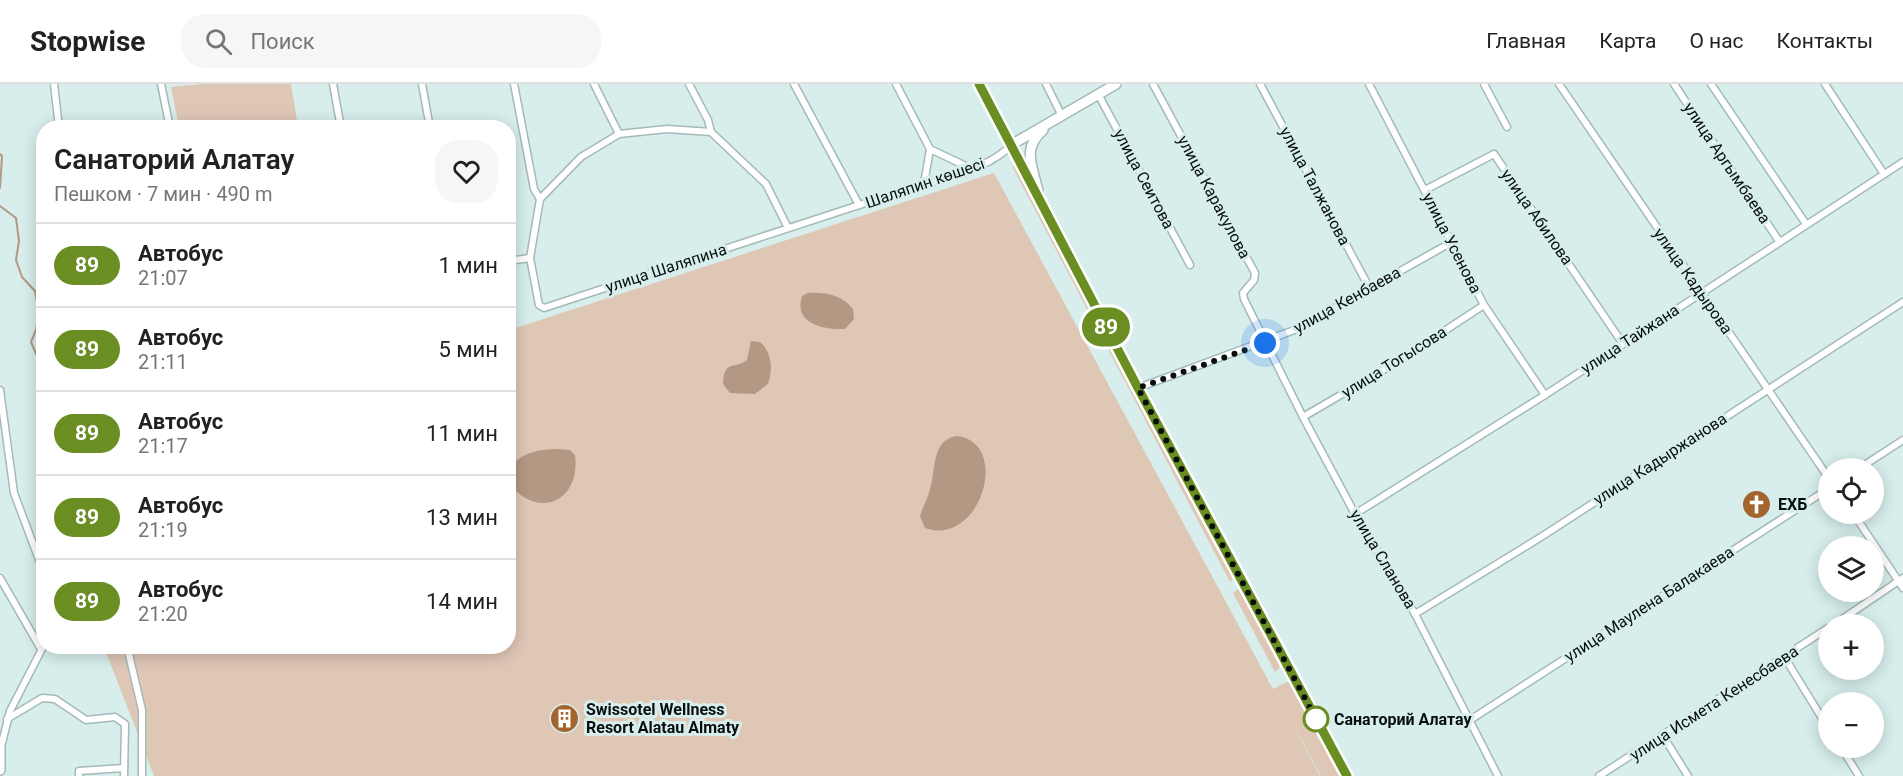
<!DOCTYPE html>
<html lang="ru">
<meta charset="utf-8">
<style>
:root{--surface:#fff;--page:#f6f6f6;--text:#222;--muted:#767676;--line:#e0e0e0}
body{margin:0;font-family:Roboto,sans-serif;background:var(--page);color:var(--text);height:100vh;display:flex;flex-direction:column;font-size:22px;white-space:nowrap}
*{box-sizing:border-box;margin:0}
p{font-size:20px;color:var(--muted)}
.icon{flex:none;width:33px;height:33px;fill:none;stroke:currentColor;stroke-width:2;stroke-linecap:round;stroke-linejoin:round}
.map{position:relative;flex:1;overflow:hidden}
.side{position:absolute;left:36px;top:36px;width:480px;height:534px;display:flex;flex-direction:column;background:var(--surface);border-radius:24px;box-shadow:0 3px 15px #0003}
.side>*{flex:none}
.badge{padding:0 12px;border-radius:20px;font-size:21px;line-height:39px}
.controls{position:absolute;left:1818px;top:374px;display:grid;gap:12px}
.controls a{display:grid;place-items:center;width:66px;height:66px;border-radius:50%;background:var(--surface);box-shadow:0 3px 15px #0003;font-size:30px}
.you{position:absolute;width:30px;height:30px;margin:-15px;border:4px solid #fff;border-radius:50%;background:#1a73e8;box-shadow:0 0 0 9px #1a73e833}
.map>.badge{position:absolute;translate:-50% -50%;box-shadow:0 0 0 3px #fff}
.round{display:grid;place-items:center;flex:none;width:63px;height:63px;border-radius:24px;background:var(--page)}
.headline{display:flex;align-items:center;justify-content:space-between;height:102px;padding:0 18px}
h1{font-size:28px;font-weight:600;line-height:45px}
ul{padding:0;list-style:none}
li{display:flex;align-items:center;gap:18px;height:84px;padding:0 18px;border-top:2px solid var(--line)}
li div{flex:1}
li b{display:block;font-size:22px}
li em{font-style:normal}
li .badge{min-width:66px;font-weight:700;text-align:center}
header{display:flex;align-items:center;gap:36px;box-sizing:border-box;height:84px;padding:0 30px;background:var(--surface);border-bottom:2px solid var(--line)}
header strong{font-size:28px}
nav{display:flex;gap:33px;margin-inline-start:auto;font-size:21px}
.search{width:420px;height:54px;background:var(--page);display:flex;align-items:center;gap:15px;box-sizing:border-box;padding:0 21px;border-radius:24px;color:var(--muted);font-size:22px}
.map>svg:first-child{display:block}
</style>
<header>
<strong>Stopwise</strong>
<div class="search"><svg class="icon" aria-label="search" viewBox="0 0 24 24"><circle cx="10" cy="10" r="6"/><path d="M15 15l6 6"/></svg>Поиск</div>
<nav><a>Главная</a><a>Карта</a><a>О нас</a><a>Контакты</a></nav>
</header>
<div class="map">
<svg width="1903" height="692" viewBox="0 0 1903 692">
<rect width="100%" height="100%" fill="#d7eeec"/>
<!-- green -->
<g fill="#dfc7b6">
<path d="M202 0H291L298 43H179L171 3Z"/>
<path d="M1014 81 1233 495 1230 498 1012 82Z"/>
<path d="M994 89 1273 605 1289 597 1340 692H1321L1283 622 1320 692H154L104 563 508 562 509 246Z"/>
<path d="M1239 504 1280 579 1279 585 1275 588 1233 509Z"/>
</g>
<!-- water -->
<g fill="#b39884">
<path d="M808 209C825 208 842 211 853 225L854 235 845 245C824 246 793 240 802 212Z"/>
<path d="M751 257 760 258C772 268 773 286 768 300L755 310 730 309 723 300C724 275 734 286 747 276Z"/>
<path d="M956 352C1012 357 981 464 925 444L920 432C923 422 928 414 930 405 936 386 931 357 956 352Z"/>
<path d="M560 365 570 366 575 371C581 417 538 437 509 399V385C521 368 539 365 560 365Z"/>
</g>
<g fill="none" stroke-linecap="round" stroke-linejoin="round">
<!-- stream -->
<g stroke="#b39884" stroke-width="2">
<path d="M0 70 2 72 0 104"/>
<path d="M0 122 16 134 19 157 16 176 22 193 35 207 39 227 36 246 31 258 44 288"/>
</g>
<defs>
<g id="street">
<path d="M54 0 59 44"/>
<path d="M161 0 170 44"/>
<path d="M333 0 341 44"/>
<path d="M422 0 430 44"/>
<path d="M514 0 534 105 540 115"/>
<path d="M594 0 619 50"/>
<path d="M689 0 708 36 711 48"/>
<path d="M794 0 859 121"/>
<path d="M896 0 930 65 924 100"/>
<path d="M1046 0 1061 30"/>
<path d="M1153 0 1255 189 1254 196 1243 209 1244 215 1303 333 1355 430 1415 530 1498 692"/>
<path d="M1260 0 1370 205"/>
<path d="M1369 0 1484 221 1545 311"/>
<path d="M1484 0 1507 43"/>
<path d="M1559 0 1828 393"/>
<path d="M1674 0 1779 157"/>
<path d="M1711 0 1806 140"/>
<path d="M1825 0 1884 90"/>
<path d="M1098 10 1190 181"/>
<path d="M930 65 970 84"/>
<path d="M1425 106 1494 70 1623 260"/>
<path d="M788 144 766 100 711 48 667 45 619 50 581 73 540 115 530 174 539 221 544 224C659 186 775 149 890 111 925 99 987 88 1011 61"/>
<path d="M508 177 530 174"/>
<path d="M1138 304 1297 245 1452 158"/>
<path d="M0 306 14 409 44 489"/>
<path d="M1303 333 1397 278 1484 221"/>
<path d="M1860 384 1903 356"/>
<path d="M1853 429 1903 504"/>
<path d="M1355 430 1545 311 1903 78"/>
<path d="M0 494 41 565"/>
<path d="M1415 530 1541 453 1903 218"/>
<path d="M1835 540 1903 494"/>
<path d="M127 562 142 626V692"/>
<path d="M1785 574 1828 644"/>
<path d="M7 635 42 614 55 615 86 636 115 633 125 640 124 692"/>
<path d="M1470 636 1828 405"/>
<path d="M1663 652 1688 692"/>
<path d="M2 659 10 627 44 561"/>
<path d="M1841 663 1859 692"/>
<path d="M79 692V687L124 684"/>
<path d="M1599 692 1828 544"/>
</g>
<g id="secondary">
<path d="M979 0 1138 304 1347 692"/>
<path d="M1011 61 1116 0"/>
<path d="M1038 107C1033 83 1021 65 1043 46"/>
<path d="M0 658V686"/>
</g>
</defs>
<!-- street casing -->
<use href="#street" stroke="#a4bab8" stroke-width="9"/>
<!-- secondary casing -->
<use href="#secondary" stroke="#a4bab8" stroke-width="12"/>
<!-- street -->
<use href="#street" stroke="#fff" stroke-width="6"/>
<!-- secondary -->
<use href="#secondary" stroke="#fff" stroke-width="9"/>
</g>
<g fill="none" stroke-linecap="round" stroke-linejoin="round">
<defs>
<path id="line" d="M979 0 1138 304 1347 692"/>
</defs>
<!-- line casing -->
<use href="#line" stroke="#fff" stroke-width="14"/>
<!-- line -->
<use href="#line" stroke="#6b8e23" stroke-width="9"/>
<!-- walk -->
<path stroke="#070e0d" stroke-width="6" stroke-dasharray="0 10.8" d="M1265 259 1138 304 1316 635"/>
</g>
<!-- icons -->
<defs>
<symbol id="church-disc" viewBox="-11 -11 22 22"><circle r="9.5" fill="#a4642d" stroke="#d7eeec"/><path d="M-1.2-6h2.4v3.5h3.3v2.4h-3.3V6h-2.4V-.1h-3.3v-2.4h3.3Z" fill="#fff"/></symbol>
<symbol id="building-disc" viewBox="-11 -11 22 22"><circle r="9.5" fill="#a4642d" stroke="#d7eeec"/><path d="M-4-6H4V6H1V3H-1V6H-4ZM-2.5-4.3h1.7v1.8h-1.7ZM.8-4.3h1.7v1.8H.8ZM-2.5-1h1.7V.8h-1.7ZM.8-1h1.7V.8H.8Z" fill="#fff"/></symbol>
</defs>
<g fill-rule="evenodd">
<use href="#church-disc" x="1740" y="404" width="33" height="33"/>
<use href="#building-disc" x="548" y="618" width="33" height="33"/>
</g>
<!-- markers -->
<circle fill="#fff" stroke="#6b8e23" stroke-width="3" cx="1316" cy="635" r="12"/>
<g text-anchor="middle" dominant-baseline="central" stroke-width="6" stroke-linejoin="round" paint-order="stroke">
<!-- street labels -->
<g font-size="16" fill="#070e0d" stroke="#d7eeec">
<text transform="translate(1727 79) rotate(56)">улица Аргымбаева</text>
<text transform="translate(1144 95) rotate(62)">улица Сеитова</text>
<text transform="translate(925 99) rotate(-19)">Шаляпин көшесі</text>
<text transform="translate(1315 102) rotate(62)">улица Талжанова</text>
<text transform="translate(1214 113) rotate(62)">улица Каракулова</text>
<text transform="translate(1537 133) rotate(55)">улица Абилова</text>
<text transform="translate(1452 159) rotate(63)">улица Усенова</text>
<text transform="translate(666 184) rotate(-18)">улица Шаляпина</text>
<text transform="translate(1693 197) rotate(55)">улица Кадырова</text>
<text transform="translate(1347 216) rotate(-29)">улица Кенбаева</text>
<text transform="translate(1630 255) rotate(-33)">улица Тайжана</text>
<text transform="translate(1394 278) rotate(-32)">улица Тогысова</text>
<text transform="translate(1660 375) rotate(-33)">улица Кадыржанова</text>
<text transform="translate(1383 475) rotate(59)">улица Сланова</text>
<text transform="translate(1649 520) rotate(-33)">улица Маулена Балакаева</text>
<text transform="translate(1714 619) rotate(-33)">улица Исмета Кенесбаева</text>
</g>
<!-- poi labels -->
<g font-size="16" font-weight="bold" fill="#070e0d" stroke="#d7eeec" text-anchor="start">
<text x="1778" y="420">ЕХБ</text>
<text x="586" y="625">Swissotel Wellness<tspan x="586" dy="18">Resort Alatau Almaty</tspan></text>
</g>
<!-- stop labels -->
<g font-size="16" font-weight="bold" fill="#070e0d" stroke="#d7eeec" text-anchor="start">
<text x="1334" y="635">Санаторий Алатау</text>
</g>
</g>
</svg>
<div class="controls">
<a><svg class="icon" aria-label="locate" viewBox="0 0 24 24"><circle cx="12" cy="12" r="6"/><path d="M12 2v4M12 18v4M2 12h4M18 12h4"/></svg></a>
<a><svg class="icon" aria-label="layers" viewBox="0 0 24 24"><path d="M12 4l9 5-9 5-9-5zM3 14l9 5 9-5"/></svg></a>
<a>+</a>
<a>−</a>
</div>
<div class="you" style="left:1265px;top:259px"></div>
<b class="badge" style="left:1106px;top:243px;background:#6b8e23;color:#fff">89</b>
<section class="side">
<div class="headline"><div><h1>Санаторий Алатау</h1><p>Пешком · 7 мин · 490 m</p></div><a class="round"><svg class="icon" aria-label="heart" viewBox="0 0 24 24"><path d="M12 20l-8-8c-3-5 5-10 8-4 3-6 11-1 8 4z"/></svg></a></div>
<ul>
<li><span class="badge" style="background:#6b8e23;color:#fff">89</span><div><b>Автобус</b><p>21:07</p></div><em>1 мин</em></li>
<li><span class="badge" style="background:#6b8e23;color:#fff">89</span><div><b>Автобус</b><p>21:11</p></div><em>5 мин</em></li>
<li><span class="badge" style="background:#6b8e23;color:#fff">89</span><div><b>Автобус</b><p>21:17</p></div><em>11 мин</em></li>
<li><span class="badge" style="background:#6b8e23;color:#fff">89</span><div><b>Автобус</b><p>21:19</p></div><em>13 мин</em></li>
<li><span class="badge" style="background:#6b8e23;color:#fff">89</span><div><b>Автобус</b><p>21:20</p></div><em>14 мин</em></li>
</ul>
</section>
</div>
